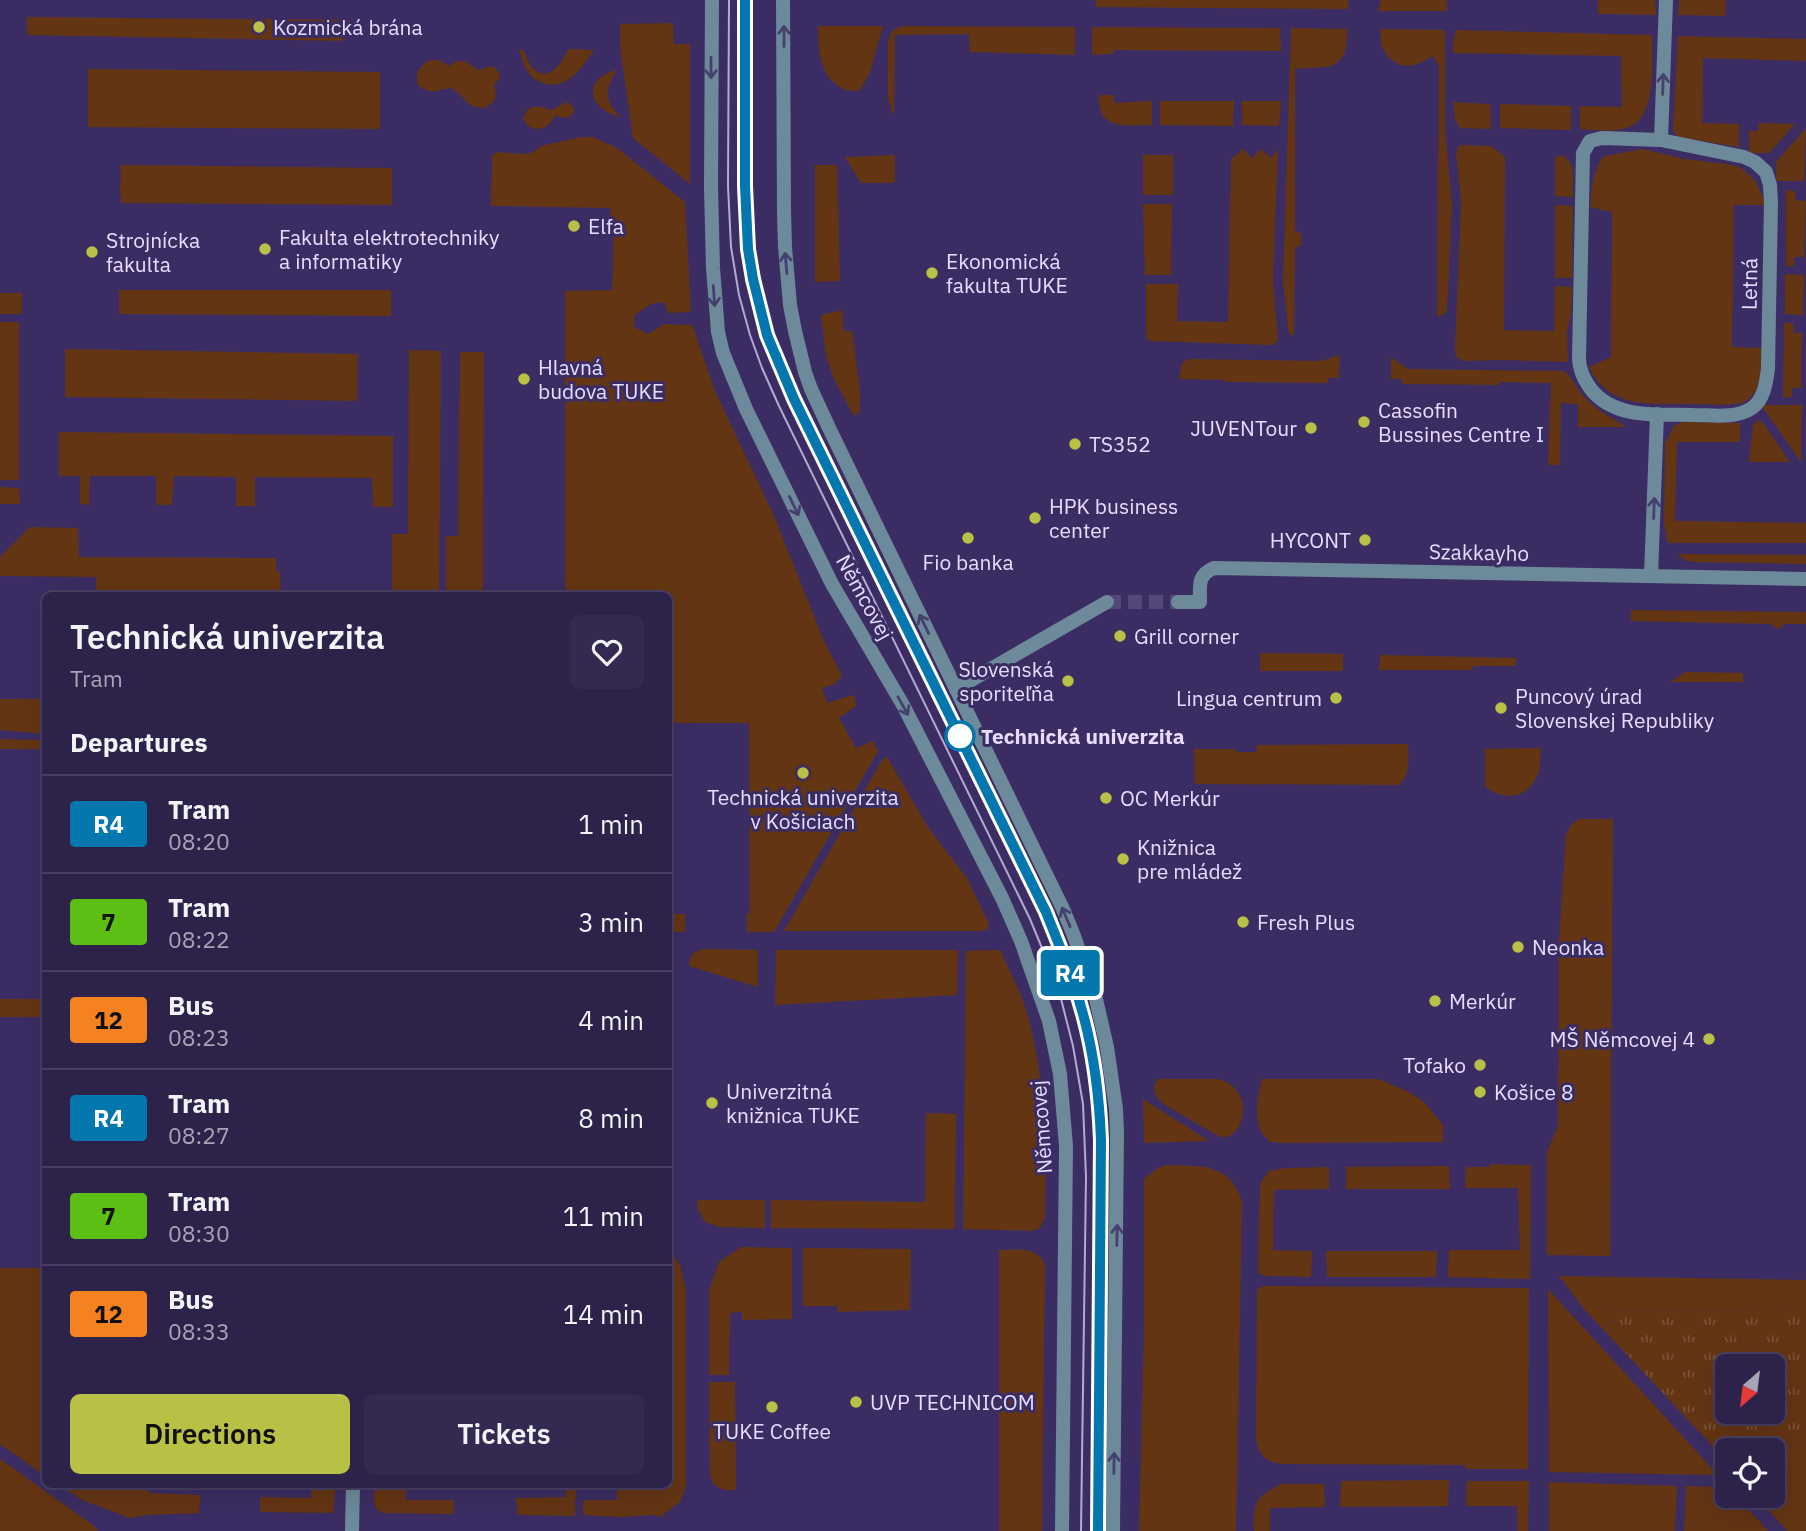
<!DOCTYPE html>
<meta charset="utf-8">
<style>
:root{--surface:#2c224a;--page:#342a51;--text:#f1f3f6;--muted:#a6a4b5;--line:#483f62;--accent:#b9c046}
body{margin:0;font-family:"IBM Plex Sans",sans-serif;background:var(--page);color:var(--text);height:100vh;display:flex;flex-direction:column;font-size:26px;white-space:nowrap}
*{box-sizing:border-box;margin:0}
p{font-size:23px;color:var(--muted)}
.icon{flex:none;width:38px;height:38px;fill:none;stroke:currentColor;stroke-width:2;stroke-linecap:round;stroke-linejoin:round}
.map{position:relative;flex:1;overflow:hidden}
.panel{position:absolute;left:42px;top:592px;width:630px;height:896px;display:flex;flex-direction:column;background:var(--surface);border-radius:10px;box-shadow:0 7px 28px #0002,0 0 0 2px var(--line)}
.panel>*{flex:none}
.badge{padding:0 14px;border-radius:5px;font-size:24px;line-height:46px}
.needle{width:46px;rotate:208deg}
.tools{position:absolute;left:1715px;top:1354px;display:grid;gap:14px}
.tools a{display:grid;place-items:center;width:70px;height:70px;border-radius:10px;background:var(--surface);box-shadow:0 7px 28px #0002,0 0 0 2px var(--line);font-size:35px}
.map>.badge{position:absolute;translate:-50% -50%;box-shadow:0 0 0 4px #fff}
h2{padding:0 28px;font-size:26px;line-height:63px}
.round{display:grid;place-items:center;flex:none;width:74px;height:74px;border-radius:10px;background:var(--page)}
.head{display:flex;align-items:center;justify-content:space-between;height:119px;padding:0 28px}
h1{font-size:33px;font-weight:600;line-height:52px}
.primary-button{display:flex;gap:14px;margin-top:auto;padding:14px 28px}
.primary-button a{flex:1;height:80px;border-radius:10px;background:var(--accent);color:#111;font-size:28px;font-weight:600;line-height:80px;text-align:center}
.primary-button a+a{background:var(--page);color:var(--text)}
ul{padding:0;list-style:none}
li{display:flex;align-items:center;gap:21px;height:98px;padding:0 28px;border-top:2px solid var(--line)}
li div{flex:1}
li b{display:block;font-size:26px}
li em{font-style:normal}
li .badge{min-width:77px;font-weight:700;text-align:center}
.map>svg:first-child{display:block}
</style>
<div class="map">
<svg width="1806" height="1531" viewBox="0 0 1806 1531">
<defs>
<pattern id="park-tufts" width="24" height="20" patternUnits="userSpaceOnUse" patternTransform="scale(1.75)"><rect width="24" height="20" fill="#643513"/><path d="M3 7l-1-3M5 7V3M7 7l1-3M15 17l-1-3M17 17v-4M19 17l1-3" fill="none" stroke="#7a5236"/></pattern>
</defs>
<rect width="100%" height="100%" fill="#3b2d63"/>
<!-- grass -->
<g fill="#643513">
<path d="M1096 0H1348L1349 9 1095 7Z"/>
<path d="M1381 0H1446L1447 11H1378Z"/>
<path d="M1598 0H1655L1656 15 1598 14Z"/>
<path d="M1679 0H1726L1725 16 1678 15Z"/>
<path d="M27 17 350 20C350 29 349 35 342 41L27 35Z"/>
<path d="M673 23 674 44H690V184L633 138 620 47V24Z"/>
<path d="M818 26H883L869 75 860 90C854 92 850 91 844 89 819 79 818 48 818 26Z"/>
<path d="M903 26 1075 27V55L970 52 969 34 895 35 894 113H892L890 103 888 102V40C891 31 895 28 903 26Z"/>
<path d="M1092 27 1280 28 1281 51 1114 50 1113 54 1092 55Z"/>
<path d="M1291 28 1347 29C1348 73 1329 66 1295 69V230L1301 234V245L1295 248 1294 336 1289 333 1288 329 1283 280Z"/>
<path d="M1380 29 1445 30V127L1452 206 1447 310 1444 314 1437 317 1439 66 1433 56C1427 59 1420 64 1413 65 1399 69 1387 58 1382 46 1380 41 1381 35 1380 29Z"/>
<path d="M1456 30 1652 35C1652 60 1657 117 1629 127 1614 133 1596 130 1580 129V106L1622 107 1621 56 1453 53V42Z"/>
<path d="M1678 36 1806 39V61L1703 58 1702 123 1739 124V147L1677 137 1673 130Z"/>
<path d="M568 49 594 50C583 66 569 89 546 84 541 82 535 80 531 76 525 70 522 59 519 50H523C527 57 529 66 535 70 551 82 563 61 568 49Z"/>
<path d="M431 60H438L449 66 457 61H464L478 70 492 66C497 69 500 72 500 78L494 85C497 97 497 102 484 108 466 108 465 96 451 88 435 90 433 96 417 84V72L425 63Z"/>
<path d="M88 69 380 72V129L88 127Z"/>
<path d="M617 70C605 90 603 100 621 117 588 110 581 78 617 70Z"/>
<path d="M1099 95H1114V103L1152 101V125C1126 125 1097 131 1099 95Z"/>
<path d="M1160 101H1234L1233 126 1160 125Z"/>
<path d="M1242 101H1281L1279 126 1242 125Z"/>
<path d="M566 102 573 106 574 109V112L568 118C566 118 558 116 556 116 552 118 552 122 548 125 539 133 528 128 523 119 527 103 540 106 552 110Z"/>
<path d="M1453 102 1490 104 1491 129 1460 128 1455 120Z"/>
<path d="M1500 104 1571 106V130L1500 128Z"/>
<path d="M1759 123 1795 124 1769 153H1749V131H1758Z"/>
<path d="M1806 128 1804 181H1776V162Z"/>
<path d="M582 137H593L617 148 685 202 691 312 668 313 664 302 651 304 635 315 634 327 648 334 664 324 692 325 715 391 774 516 824 641 842 676 835 684 822 688 827 703 853 695 855 699 856 706 839 718 856 748 873 741 878 751 774 932H747V914L750 913 749 723H669L668 595H565V291L612 290 614 225H611L610 208 491 206 492 155 499 152 520 154 532 153 541 146Z"/>
<path d="M1462 145 1491 146 1505 157 1504 330 1554 331 1555 286 1572 287 1571 313 1567 332 1568 362 1500 360 1464 361 1456 357 1455 350 1461 202 1456 153 1458 147Z"/>
<path d="M1243 149 1252 158 1261 149 1271 158 1278 149 1273 281 1278 340 1273 345H1270L1150 341 1147 339 1146 334V284H1178L1177 321 1228 322 1231 159Z"/>
<path d="M1643 149 1684 159 1726 164 1740 167 1755 180 1765 202V205H1734L1732 347 1762 348C1761 368 1763 392 1743 403 1725 406 1706 404 1688 404 1649 404 1608 408 1589 367L1611 357 1612 212 1590 207C1592 189 1592 172 1604 156Z"/>
<path d="M895 155V182L891 183H861L845 157Z"/>
<rect x="1143" y="155" width="30" height="40"/>
<path d="M1560 155C1578 161 1572 182 1573 197L1555 196V158Z"/>
<path d="M121 165 392 168V205L121 203V195L120 194Z"/>
<path d="M815 165H837L840 281 815 282Z"/>
<path d="M1786 190 1795 191 1796 200 1806 201 1804 257H1794V266H1786Z"/>
<path d="M1143 204H1172L1171 275H1145Z"/>
<path d="M1555 205 1573 206 1572 278H1555Z"/>
<path d="M1785 274 1804 275 1803 315 1785 314Z"/>
<path d="M119 290H391V316L119 314Z"/>
<rect x="0" y="293" width="22" height="21"/>
<path d="M842 310 844 331H852L860 391V411L854 416 834 379 826 357 821 315Z"/>
<rect x="0" y="322" width="19" height="158"/>
<path d="M1784 323H1793L1794 333H1802L1801 388H1792V397H1783Z"/>
<path d="M65 349 358 354 357 401 65 397Z"/>
<path d="M409 350 441 351 439 595H392V534H408Z"/>
<path d="M460 352H484L483 595H458L457 592H446V536H458Z"/>
<path d="M1337 356H1340L1339 378H1328V383L1226 382 1225 380 1179 379 1182 363 1189 359 1321 361Z"/>
<path d="M1391 357 1408 369 1564 371C1572 377 1575 386 1581 393 1592 408 1611 417 1626 427H1578V404L1561 403 1560 465H1548L1551 383 1500 382V385L1402 384V379H1391Z"/>
<path d="M1761 405H1802L1801 462Z"/>
<path d="M1758 420 1763 423 1790 462H1749L1753 425Z"/>
<path d="M1683 422 1740 423V442H1677L1675 521 1806 523V543H1668L1664 525 1665 443 1674 426Z"/>
<path d="M59 432 393 436V507H373L372 478 255 477V506H236V477L174 476 172 505H156V476H90L89 505 80 504V476H59Z"/>
<path d="M0 487 19 488 20 504H0Z"/>
<path d="M30 527 78 528 79 557 276 558 277 572H280L281 595H96V577L0 576V557Z"/>
<path d="M1677 554 1806 555V564L1694 562 1685 560Z"/>
<path d="M1631 610 1806 612V624H1784L1782 627 1777 629 1772 624 1631 621Z"/>
<path d="M1260 653 1343 654V671H1260Z"/>
<path d="M1380 655 1516 658V666H1473L1472 670H1379Z"/>
<path d="M1685 672 1743 673V682H1670Z"/>
<path d="M0 699H45V734L0 730Z"/>
<path d="M0 739 45 740V749H0Z"/>
<path d="M1408 744C1408 759 1411 774 1399 785L1195 784 1194 749H1236V752H1256L1257 745Z"/>
<path d="M1541 748C1540 755 1541 764 1539 771 1530 798 1506 803 1485 786V749Z"/>
<path d="M887 757 929 829 967 878 988 922 989 925 987 929 981 931H784L882 760Z"/>
<path d="M1579 819H1613L1610 1256 1547 1255V1152L1558 1126 1559 939 1566 835 1570 826Z"/>
<rect x="669" y="914" width="16" height="18"/>
<path d="M703 949 758 950V987L689 966V962L693 953Z"/>
<path d="M776 950H958L957 995 775 1005Z"/>
<path d="M997 950 1001 951C1008 970 1019 987 1025 1007 1046 1075 1046 1146 1045 1217L1040 1228 1032 1231 963 1229 966 951Z"/>
<rect x="0" y="999" width="45" height="18"/>
<path d="M1158 1079H1219C1228 1082 1236 1087 1240 1096 1248 1110 1240 1140 1220 1137L1165 1105C1156 1098 1150 1089 1158 1079Z"/>
<path d="M1262 1079H1378L1409 1092 1424 1102 1443 1125V1142L1284 1143 1270 1142C1267 1139 1264 1136 1262 1133 1253 1118 1258 1095 1262 1079Z"/>
<path d="M1143 1099 1209 1141 1144 1143Z"/>
<path d="M926 1113 956 1114 955 1229 771 1228V1200L925 1202Z"/>
<path d="M1490 1164 1531 1165 1530 1279 1448 1277 1449 1250H1520L1518 1188H1465L1466 1167H1490Z"/>
<path d="M1167 1165C1201 1166 1231 1163 1242 1202L1236 1531H1139L1144 1327V1179L1158 1168Z"/>
<path d="M1449 1166 1450 1189H1346V1167Z"/>
<path d="M1329 1167V1189L1274 1190 1273 1250 1312 1251 1311 1277 1266 1276 1258 1273 1260 1184 1269 1171 1286 1168Z"/>
<path d="M697 1200H765V1228L720 1227 705 1222 698 1209Z"/>
<path d="M741 1247 792 1248V1319L742 1320V1312L730 1313 729 1375H709V1290L719 1262Z"/>
<path d="M669 1248 680 1265 686 1290V1486L680 1502 660 1517 653 1515 624 1517 583 1515V1500H617V1484H668Z"/>
<path d="M803 1248 911 1249 910 1310 838 1312 837 1306H803Z"/>
<path d="M999 1250C1018 1250 1035 1245 1045 1264L1042 1531H999Z"/>
<path d="M1326 1251H1437L1436 1277H1327Z"/>
<path d="M0 1268H45V1476L0 1444Z"/>
<path d="M1559 1276 1806 1280V1311L1585 1310Z"/>
<path d="M1263 1286 1529 1288 1528 1469H1466L1465 1465 1284 1464C1265 1462 1260 1457 1256 1439L1257 1290Z"/>
<path d="M1548 1289 1718 1475 1549 1472Z"/>
<path d="M709 1382H735L736 1490H724L714 1485 710 1476Z"/>
<path d="M1706 1439 1795 1447 1806 1441V1531H1787L1756 1496H1773V1451H1727V1463Z"/>
<path d="M0 1459 93 1525 98 1531H0Z"/>
<path d="M1449 1480 1448 1506 1340 1507 1341 1481Z"/>
<path d="M1467 1481H1529L1528 1531H1518L1517 1506H1466Z"/>
<path d="M1549 1482 1677 1486 1675 1531H1549Z"/>
<path d="M58 1484H148L149 1493 201 1495 199 1513 148 1515 130 1518 82 1500Z"/>
<path d="M311 1484H343L336 1487 333 1513 262 1512 260 1510V1497L311 1498Z"/>
<path d="M375 1484H406V1500H454V1514L383 1513 376 1509 374 1503Z"/>
<path d="M566 1484H576L575 1516 521 1515 517 1514 516 1498 566 1497Z"/>
<path d="M1282 1484H1324L1325 1507 1270 1508V1531H1254C1254 1500 1254 1498 1282 1484Z"/>
<path d="M1686 1486 1727 1487V1496H1737L1768 1531H1684Z"/>
</g>
<!-- park -->
<path fill="url(#park-tufts)" fill-rule="evenodd" d="M1585 1310 1806 1311V1441L1795 1447 1706 1439ZM1727 1367H1773V1412H1727Z"/>
<g fill="none" stroke-linecap="round" stroke-linejoin="round">
<!-- street-tunnel -->
<path stroke="#54487a" stroke-width="14" stroke-dasharray="14 7" stroke-linecap="butt" d="M1107 602H1178"/>
<!-- street -->
<g stroke="#6d8a9a" stroke-width="14">
<path d="M712 0 711 187 713 268 718 332 723 353 746 409 832 584 903 705 1002 898 1021 941 1049 1021 1060 1074 1066 1146 1062 1531"/>
<path d="M783 0 784 212 785 247 790 305 795 331 805 372 811 389 830 430 1063 909 1074 936 1096 999 1107 1047 1116 1109 1117 1133 1113 1531"/>
<path d="M1602 138 1661 140 1744 157 1755 162 1766 172 1770 185 1771 203 1768 369C1766 384 1764 399 1752 408 1736 419 1712 415 1694 415 1659 414 1614 420 1590 388 1583 378 1579 369 1579 358L1583 153 1590 141Z"/>
<path d="M1661 140 1666 0"/>
<path d="M1651 576 1657 414"/>
<path d="M1178 602H1200C1200 586 1197 575 1214 568L1806 579"/>
<path d="M956 689 1107 602"/>
<path d="M352 1531 353 1484"/>
</g>
<!-- tram -->
<g stroke="#b2aad1" stroke-width="2">
<path d="M729 0 728 186 731 247 739 295 750 335 762 368 779 406 1030 919 1058 987 1073 1046 1083 1104 1086 1177 1081 1531"/>
<path d="M745 0V186L748 249 753 279 767 335 794 399 1046 912C1077 988 1098 1057 1101 1140L1098 1531"/>
</g>
</g>
<!-- one-way arrows -->
<defs><path id="oneway-shaft" d="M-6 0H5M1.5-3L5.5 0L1.5 3" fill="none" stroke-width="1.6" stroke-linecap="round" stroke-linejoin="round" transform="scale(1.75)"/></defs>
<g stroke="#45406e">
<use href="#oneway-shaft" transform="translate(784 36) rotate(-90)"/>
<use href="#oneway-shaft" transform="translate(711 68) rotate(90)"/>
<use href="#oneway-shaft" transform="translate(1663 84) rotate(-88)"/>
<use href="#oneway-shaft" transform="translate(786 263) rotate(-95)"/>
<use href="#oneway-shaft" transform="translate(714 296) rotate(86)"/>
<use href="#oneway-shaft" transform="translate(794 506) rotate(64)"/>
<use href="#oneway-shaft" transform="translate(1654 508) rotate(-88)"/>
<use href="#oneway-shaft" transform="translate(924 624) rotate(-116)"/>
<use href="#oneway-shaft" transform="translate(903 706) rotate(61)"/>
<use href="#oneway-shaft" transform="translate(1066 917) rotate(-113)"/>
<use href="#oneway-shaft" transform="translate(1117 1235) rotate(-89)"/>
<use href="#oneway-shaft" transform="translate(1114 1463) rotate(-89)"/>
</g>
<g fill="none" stroke-linecap="round" stroke-linejoin="round">
<defs>
<path id="line" d="M745 0V186L748 249 753 279 767 335 794 399 1046 912C1055 935 1065 958 1073 982 1091 1032 1099 1087 1101 1140L1098 1531"/>
</defs>
<!-- line casing -->
<use href="#line" stroke="#fff" stroke-width="16"/>
<!-- line -->
<use href="#line" stroke="#0377ae" stroke-width="10"/>
</g>
<!-- markers -->
<g fill="#b9c046" stroke="#3b2d63" stroke-width="2.5">
<circle cx="259" cy="27" r="7"/>
<circle cx="574" cy="226" r="7"/>
<circle cx="265" cy="249" r="7"/>
<circle cx="92" cy="252" r="7"/>
<circle cx="932" cy="273" r="7"/>
<circle cx="524" cy="379" r="7"/>
<circle cx="1364" cy="422" r="7"/>
<circle cx="1311" cy="428" r="7"/>
<circle cx="1075" cy="444" r="7"/>
<circle cx="1035" cy="518" r="7"/>
<circle cx="968" cy="538" r="7"/>
<circle cx="1365" cy="540" r="7"/>
<circle cx="1120" cy="636" r="7"/>
<circle cx="1068" cy="681" r="7"/>
<circle cx="1336" cy="698" r="7"/>
<circle cx="1501" cy="708" r="7"/>
<circle cx="803" cy="773" r="7"/>
<circle cx="1106" cy="798" r="7"/>
<circle cx="1123" cy="859" r="7"/>
<circle cx="1243" cy="922" r="7"/>
<circle cx="1518" cy="947" r="7"/>
<circle cx="1435" cy="1001" r="7"/>
<circle cx="1709" cy="1039" r="7"/>
<circle cx="1480" cy="1065" r="7"/>
<circle cx="1480" cy="1092" r="7"/>
<circle cx="712" cy="1103" r="7"/>
<circle cx="856" cy="1402" r="7"/>
<circle cx="772" cy="1407" r="7"/>
</g>
<circle fill="#fff" stroke="#0377ae" stroke-width="3.5" cx="960" cy="736" r="14"/>
<g text-anchor="middle" dominant-baseline="central" stroke-width="6" stroke-linejoin="round" paint-order="stroke">
<!-- poi labels -->
<g font-size="21" fill="#e3deff" stroke="#3b2d63" text-anchor="start">
<text x="273" y="27">Kozmická brána</text>
<text x="588" y="226">Elfa</text>
<text x="279" y="237">Fakulta elektrotechniky<tspan x="279" dy="24">a informatiky</tspan></text>
<text x="106" y="240">Strojnícka<tspan x="106" dy="24">fakulta</tspan></text>
<text x="946" y="261">Ekonomická<tspan x="946" dy="24">fakulta TUKE</tspan></text>
<text x="538" y="367">Hlavná<tspan x="538" dy="24">budova TUKE</tspan></text>
<text x="1378" y="410">Cassofin<tspan x="1378" dy="24">Bussines Centre I</tspan></text>
<text x="1297" y="428" text-anchor="end">JUVENTour</text>
<text x="1089" y="444">TS352</text>
<text x="1049" y="506">HPK business<tspan x="1049" dy="24">center</tspan></text>
<text x="1351" y="540" text-anchor="end">HYCONT</text>
<text x="968" y="562" text-anchor="middle">Fio banka</text>
<text x="1134" y="636">Grill corner</text>
<text x="1054" y="669" text-anchor="end">Slovenská<tspan x="1054" dy="24">sporiteľňa</tspan></text>
<text x="1515" y="696">Puncový úrad<tspan x="1515" dy="24">Slovenskej Republiky</tspan></text>
<text x="1322" y="698" text-anchor="end">Lingua centrum</text>
<text x="803" y="797" text-anchor="middle">Technická univerzita<tspan x="803" dy="24">v Košiciach</tspan></text>
<text x="1120" y="798">OC Merkúr</text>
<text x="1137" y="847">Knižnica<tspan x="1137" dy="24">pre mládež</tspan></text>
<text x="1257" y="922">Fresh Plus</text>
<text x="1532" y="947">Neonka</text>
<text x="1449" y="1001">Merkúr</text>
<text x="1695" y="1039" text-anchor="end">MŠ Němcovej 4</text>
<text x="1466" y="1065" text-anchor="end">Tofako</text>
<text x="726" y="1091">Univerzitná<tspan x="726" dy="24">knižnica TUKE</tspan></text>
<text x="1494" y="1092">Košice 8</text>
<text x="870" y="1402">UVP TECHNICOM</text>
<text x="772" y="1431" text-anchor="middle">TUKE Coffee</text>
</g>
<!-- street labels -->
<g font-size="21" fill="#e3deff" stroke="#3b2d63">
<text transform="translate(1749 284) rotate(-89)">Letná</text>
<text transform="translate(1479 552) rotate(1)">Szakkayho</text>
<text transform="translate(865 597) rotate(61)">Němcovej</text>
<text transform="translate(1041 1127) rotate(-94)">Němcovej</text>
</g>
<!-- stop labels -->
<g font-size="21" font-weight="bold" fill="#e3deff" stroke="#3b2d63" text-anchor="start">
<text x="981" y="736">Technická univerzita</text>
</g>
</g>
</svg>
<div class="tools">
<a><svg class="needle" viewBox="-14 -14 28 28"><path d="M0-13l5 13h-10z" fill="#e53935"/><path d="M0 13l5-13h-10z" fill="#a6a4b5"/></svg></a>
<a><svg class="icon" aria-label="locate" viewBox="0 0 24 24"><circle cx="12" cy="12" r="6"/><path d="M12 2v4M12 18v4M2 12h4M18 12h4"/></svg></a>
</div>
<b class="badge" style="left:1070px;top:973px;background:#0377ae;color:#fff">R4</b>
<section class="panel">
<div class="head"><div><h1>Technická univerzita</h1><p>Tram</p></div><a class="round"><svg class="icon" aria-label="heart" viewBox="0 0 24 24"><path d="M12 20l-8-8c-3-5 5-10 8-4 3-6 11-1 8 4z"/></svg></a></div>
<h2>Departures</h2>
<ul>
<li><span class="badge" style="background:#0377ae;color:#fff">R4</span><div><b>Tram</b><p>08:20</p></div><em>1 min</em></li>
<li><span class="badge" style="background:#5cbf14;color:#111">7</span><div><b>Tram</b><p>08:22</p></div><em>3 min</em></li>
<li><span class="badge" style="background:#f58220;color:#111">12</span><div><b>Bus</b><p>08:23</p></div><em>4 min</em></li>
<li><span class="badge" style="background:#0377ae;color:#fff">R4</span><div><b>Tram</b><p>08:27</p></div><em>8 min</em></li>
<li><span class="badge" style="background:#5cbf14;color:#111">7</span><div><b>Tram</b><p>08:30</p></div><em>11 min</em></li>
<li><span class="badge" style="background:#f58220;color:#111">12</span><div><b>Bus</b><p>08:33</p></div><em>14 min</em></li>
</ul>
<div class="primary-button"><a>Directions</a><a>Tickets</a></div>
</section>
</div>
